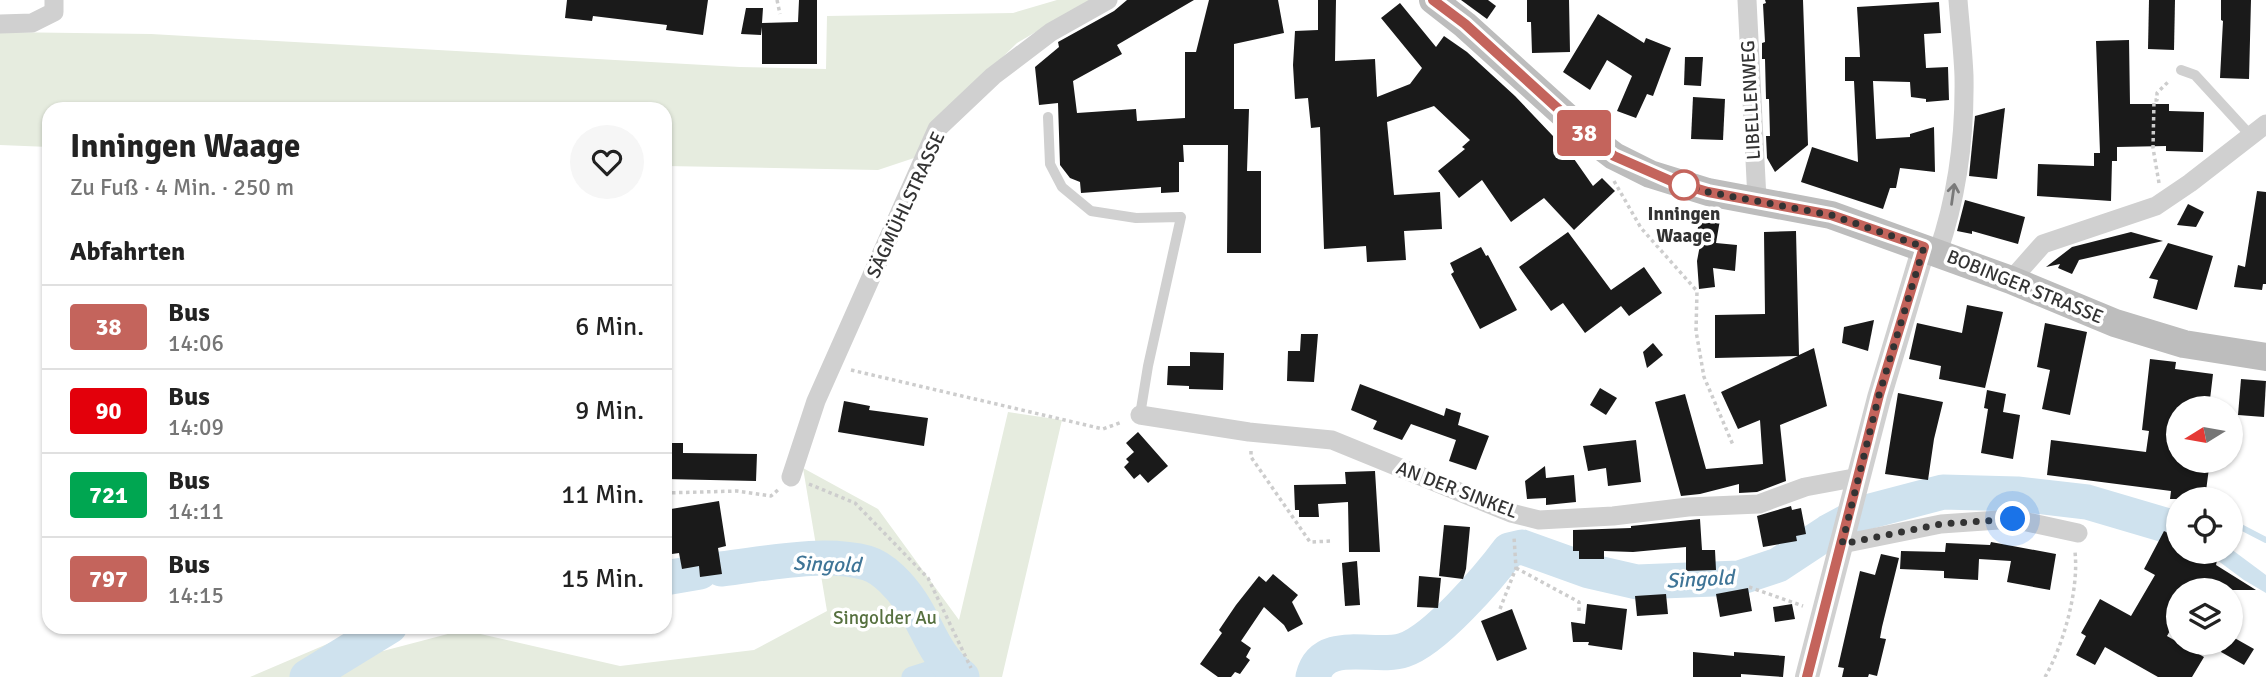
<!DOCTYPE html>
<html lang="de">
<meta charset="utf-8">
<style>
:root{--surface:#fff;--page:#f6f6f6;--text:#222;--muted:#767676;--line:#e0e0e0}
body{margin:0;font-family:Signika,sans-serif;background:var(--page);color:var(--text);height:100vh;display:flex;flex-direction:column;font-size:26px;white-space:nowrap}
*{box-sizing:border-box;margin:0}
p{font-size:23px;color:var(--muted)}
.icon{flex:none;width:38px;height:38px;fill:none;stroke:currentColor;stroke-width:2;stroke-linecap:round;stroke-linejoin:round}
.map{position:relative;flex:1;overflow:hidden}
.details{position:absolute;left:42px;top:102px;width:630px;height:532px;display:flex;flex-direction:column;background:var(--surface);border-radius:21px;box-shadow:0 2px 5px #0004}
.details>*{flex:none}
.badge{padding:0 14px;border-radius:5px;font-size:24px;line-height:46px}
.needle{width:46px;rotate:259deg}
.controls{position:absolute;left:2166px;top:396px;display:grid;gap:14px}
.controls a{display:grid;place-items:center;width:77px;height:77px;border-radius:50%;background:var(--surface);box-shadow:0 2px 5px #0004;font-size:35px}
.you{position:absolute;width:35px;height:35px;margin:-18px;border:5px solid #fff;border-radius:50%;background:#1a73e8;box-shadow:0 0 0 10px #1a73e833}
.map>.badge{position:absolute;translate:-50% -50%;box-shadow:0 0 0 4px #fff}
h2{padding:0 28px;font-size:26px;line-height:63px}
.round{display:grid;place-items:center;flex:none;width:74px;height:74px;border-radius:37px;background:var(--page)}
.headline{display:flex;align-items:center;justify-content:space-between;height:119px;padding:0 28px}
h1{font-size:33px;font-weight:700;line-height:52px}
ul{padding:0;list-style:none}
li{display:flex;align-items:center;gap:21px;height:84px;padding:0 28px;border-top:2px solid var(--line)}
li div{flex:1}
li b{display:block;font-size:26px}
li em{font-style:normal}
li .badge{min-width:77px;font-weight:700;text-align:center}
.map>svg:first-child{display:block}
</style>
<div class="map">
<svg width="2266" height="677" viewBox="0 0 2266 677">
<rect width="100%" height="100%" fill="#fff"/>
<!-- green -->
<g fill="#e6ecdf">
<path d="M1057 0H1090L1017 43 937 122 917 157 878 170 665 166V108H49V147L0 145V32L151 34 740 67 826 69 827 16 1013 13Z"/>
<path d="M1008 412 1062 420 1002 677H250L367 627H370L383 651 463 630 620 666 754 650 827 611 803 468 878 509 959 620Z"/>
</g>
<!-- water -->
<path fill="#cfe2ee" d="M2231 549 2266 575V593L2244 580 2217 560 2219 551H2231Z"/>
<g fill="none" stroke-linecap="round" stroke-linejoin="round">
<!-- stream -->
<g stroke="#cfe2ee" stroke-width="6">
<path d="M2147 520 2158 516 2179 514"/>
<path d="M2231 522 2266 540"/>
</g>
<!-- canal -->
<path stroke="#cfe2ee" stroke-width="21" d="M912 677 947 666"/>
<!-- river -->
<g stroke="#cfe2ee" stroke-width="35">
<path d="M721 569C765 564 823 551 867 563 884 568 901 587 911 602 929 629 934 656 962 677"/>
<path d="M665 578 700 572"/>
<path d="M307 677 390 626"/>
<path d="M1313 677C1323 636 1375 660 1404 650 1435 640 1489 577 1509 550L1522 547 1589 571 1637 582 1739 578 1778 565 1828 532 1863 513 1943 492 2017 494 2087 502 2165 525 2179 533"/>
</g>
</g>
<!-- building -->
<g fill="#1a1a1a">
<path d="M567 0H708L703 35 666 30 667 25 593 16 592 21 565 18Z"/>
<path d="M799 0H817V64H762V27L761 35 741 34 746 8H763L762 23 798 22Z"/>
<path d="M1127 0H1194L1117 45 1122 54 1073 81 1077 113 1136 109 1137 121 1185 118V52H1196L1209 0H1278L1284 33 1234 44V109H1249L1247 171H1261V253H1227L1228 145H1183L1184 162H1179V192L1161 193V187L1081 193 1080 182 1070 178 1060 165 1058 103 1039 105 1035 67 1059 47 1058 42 1114 11Z"/>
<path d="M1318 0H1336L1335 61 1375 59 1377 97 1410 84 1422 68 1381 18 1400 3 1436 47 1444 36 1467 52 1515 96 1572 156 1593 186 1602 178 1615 191 1574 230 1544 198 1511 222 1482 180 1459 198 1438 171 1465 149 1462 147 1470 140 1434 106 1387 122 1394 195 1440 192 1442 229 1404 231 1406 260 1367 262 1366 246 1324 249 1320 127 1311 128 1308 98 1295 99 1293 65 1295 31 1318 30Z"/>
<path d="M1461 0H1488L1496 6 1487 19Z"/>
<path d="M1527 0H1569L1570 52 1532 53 1531 22H1527Z"/>
<path d="M1765 0H1803L1808 145 1775 172 1767 158 1766 136H1770L1769 99H1766L1765 59H1762V43L1765 42 1763 4 1766 3Z"/>
<path d="M2149 0H2175L2174 50 2148 49Z"/>
<path d="M2221 0H2251L2249 79 2220 78 2223 21 2221 20Z"/>
<path d="M1939 2 1941 33 1924 34 1926 68 1948 67 1949 100 1926 102V99L1911 97 1910 82 1873 81 1876 139 1910 137V134L1934 127 1935 172 1900 168 1896 188H1890L1883 209 1801 182 1812 147 1858 162 1854 81H1845V57H1860L1857 7Z"/>
<path d="M1598 14 1644 43 1646 38 1671 48 1653 96 1647 94 1636 118 1617 111 1632 76 1607 60 1590 90 1563 72Z"/>
<path d="M2129 40 2130 104H2169V111L2204 112 2203 152 2166 151V146L2117 147V161H2112L2111 201 2037 196 2038 164 2094 166V153H2100L2096 41Z"/>
<path d="M1685 57H1703L1701 86 1684 85Z"/>
<path d="M1693 97 1725 99 1723 140 1691 139Z"/>
<path d="M2005 108 1997 179 1969 176 1975 116Z"/>
<path d="M2257 191 2266 192V284H2263L2262 290 2234 287 2238 265 2245 267Z"/>
<path d="M1965 200 2025 217 2018 244 1972 231V234L1957 231Z"/>
<path d="M2188 204 2204 212 2196 227 2177 225Z"/>
<path d="M1701 210 1721 214 1716 243 1737 245 1735 271 1713 268 1715 287 1699 289 1697 261 1700 245 1695 244Z"/>
<path d="M1796 231 1799 355 1814 348 1827 406 1780 425 1786 481 1757 492 1739 493V484L1700 494 1681 496 1655 402 1685 394 1706 469 1763 464 1760 420 1738 429 1721 392 1798 356 1715 358V315L1765 314 1764 232Z"/>
<path d="M1568 232 1611 290 1644 267 1662 293 1629 316 1621 306 1585 333 1563 303 1551 311 1519 267Z"/>
<path d="M2131 232 2163 241 2079 260 2072 274 2058 268 2060 264 2046 267 2072 247Z"/>
<path d="M2168 243 2213 256 2197 310 2153 298 2158 280 2149 278Z"/>
<path d="M1481 247 1486 256 1488 255 1517 310 1480 329 1451 274 1454 272 1450 263Z"/>
<path d="M1967 305 2003 312 1985 388 1939 379 1941 366 1909 359 1917 323 1962 333Z"/>
<path d="M1874 320 1868 351 1842 343 1844 327Z"/>
<path d="M2045 323 2087 332 2070 415 2042 409 2050 370 2037 367Z"/>
<path d="M1301 334H1318L1314 382 1287 381 1288 351H1300Z"/>
<path d="M1653 343 1663 355 1647 368 1643 352Z"/>
<path d="M1190 352 1224 353 1223 390 1189 389V386L1167 385 1168 366H1190Z"/>
<path d="M2150 359 2176 362 2175 369 2213 374 2209 408H2179V460H2210L2205 499H2170L2171 491 2047 475 2051 440 2146 452 2149 431 2142 430Z"/>
<path d="M2241 379 2266 381 2264 417 2238 415Z"/>
<path d="M1360 384 1444 416 1446 408 1461 413 1458 425 1489 436 1476 470 1449 461 1456 440 1411 424 1402 440 1373 429 1377 421 1351 410Z"/>
<path d="M1600 388 1617 398 1606 415 1590 405Z"/>
<path d="M1987 390 2006 394 2003 412 2020 415 2013 459 1981 453 1988 409 1984 408Z"/>
<path d="M1898 393 1943 402 1934 439 1928 480 1885 474Z"/>
<path d="M844 401 870 406 869 410 928 418 924 446 838 432Z"/>
<path d="M1138 432 1168 466 1148 483 1140 474 1134 479 1124 467 1129 462 1126 459 1134 452 1126 443Z"/>
<path d="M1636 440 1641 482 1608 486 1606 468 1588 471 1583 446Z"/>
<path d="M665 443H683V453L757 454 756 481 665 479Z"/>
<path d="M1545 466 1546 478 1574 475 1576 502 1546 505V498L1527 499 1525 481Z"/>
<path d="M1375 471 1380 552H1349L1348 502 1318 504 1319 517H1299V510H1295L1294 485 1346 484 1345 472Z"/>
<path d="M719 501 726 546 718 548 722 574 700 577 699 566 682 569 679 553 665 555V510Z"/>
<path d="M1791 506 1792 510 1801 508 1806 534 1796 536 1797 541 1763 547 1757 516Z"/>
<path d="M1700 519 1702 550H1715L1716 570 1686 571V547L1633 552 1604 551V559H1579V551H1573V530L1631 528V526Z"/>
<path d="M1444 525 1470 527 1466 569 1463 579 1439 576Z"/>
<path d="M2164 531 2179 538V551H2219L2216 565 2256 590H2179V615L2167 636 2204 657 2192 677H2158L2105 647 2095 665 2076 655 2086 636 2081 633 2100 599 2131 616 2155 575 2144 569Z"/>
<path d="M1991 542 2056 554 2050 590 2007 582 2011 561 1979 559 1978 580 1944 578V571L1900 569 1901 551 1945 552 1946 543 1990 545Z"/>
<path d="M1881 554 1899 558 1882 627 1880 638 1886 639 1877 676 1869 674 1868 677H1842L1844 668 1838 667 1860 571 1875 575Z"/>
<path d="M1357 561 1360 605 1345 606 1342 563Z"/>
<path d="M1273 574 1298 595 1292 602 1303 624 1288 632 1284 625 1264 607 1241 641 1251 648 1246 657 1250 660 1240 674 1235 672 1231 677H1218L1200 664 1222 633 1219 630 1236 605 1259 576 1266 582Z"/>
<path d="M1419 576 1441 578 1438 608 1417 607Z"/>
<path d="M1748 588 1752 611 1720 617 1716 594Z"/>
<path d="M1666 594 1668 614 1637 616 1635 596Z"/>
<path d="M1587 604 1627 609 1622 650 1588 645 1589 642H1573L1571 622 1585 624Z"/>
<path d="M1792 604 1795 619 1775 622 1773 607Z"/>
<path d="M1512 609 1527 649 1497 661 1481 621Z"/>
<path d="M2231 636 2254 649 2244 665 2221 652 2226 642H2231Z"/>
<path d="M1693 652 1734 656V652L1785 656 1783 677 1741 674V677H1693Z"/>
</g>
<g fill="none" stroke-linecap="round" stroke-linejoin="round">
<!-- path -->
<g stroke="#cdcdcd" stroke-width="3.5" stroke-dasharray="3.5 3.5" stroke-linecap="butt">
<path d="M777 0 780 14"/>
<path d="M1614 181 1641 228 1697 291 1696 331 1704 377 1733 445"/>
<path d="M2159 183 2153 148 2154 100H2157V93L2170 80"/>
<path d="M851 370 1103 429 1122 422"/>
<path d="M1251 451V457L1310 542 1332 541"/>
<path d="M809 484 855 503 928 578 971 668"/>
<path d="M665 493 737 491 771 496 779 489"/>
<path d="M1516 568 1579 602V613"/>
<path d="M1749 587 1803 606"/>
<path d="M1500 609 1516 568 1514 537"/>
<path d="M2045 677C2064 644 2079 589 2075 552"/>
</g>
<!-- service -->
<g stroke="#d0d0d0" stroke-width="10">
<path d="M2181 70 2195 75 2251 136"/>
<path d="M1048 117 1050 164 1062 187 1091 211 1136 218 1181 217 1148 366 1140 415"/>
</g>
<!-- minor -->
<g stroke="#d0d0d0" stroke-width="19">
<path d="M1747 0 1757 200"/>
<path d="M0 24 32 23 54 12V0"/>
<path d="M1938 252C1957 197 1965 134 1964 76 1963 51 1960 25 1958 0"/>
<path d="M2011 280 2043 244 2156 206 2190 183 2266 124"/>
<path d="M1140 415 1249 432 1332 440 1511 513 1539 520 1613 516 1688 507 1759 504 1805 487 1859 477"/>
<path d="M791 477 816 401 937 129 993 76 1051 32 1108 0"/>
<path d="M1842 544 1941 524 2013 519 2078 533"/>
</g>
<!-- tertiary -->
<path stroke="#d0d0d0" stroke-width="24" d="M1807 677 1879 398 1924 247"/>
<!-- secondary -->
<path stroke="#bdbdbd" stroke-width="28" d="M1433 0 1465 25 1589 137 1614 156 1650 174 1708 192 1831 215 2011 280 2115 323 2184 344 2266 357"/>
</g>
<!-- one-way arrows -->
<defs><path id="oneway-shaft" d="M-6 0H5M1.5-3L5.5 0L1.5 3" fill="none" stroke-width="1.6" stroke-linecap="round" stroke-linejoin="round" transform="scale(1.75)"/></defs>
<use stroke="#7a7a7a" href="#oneway-shaft" transform="translate(1953 194) rotate(-82)"/>
<g fill="none" stroke-linecap="round" stroke-linejoin="round">
<defs>
<path id="line" d="M1433 0 1465 24 1589 137 1614 156 1671 181 1708 192 1831 215 1924 247 1879 395 1807 677"/>
</defs>
<!-- line casing -->
<use href="#line" stroke="#fff" stroke-width="16"/>
<!-- line -->
<use href="#line" stroke="#c4645c" stroke-width="10"/>
<!-- walk -->
<path stroke="#333" stroke-width="7" stroke-dasharray="0 12.6" d="M1684 185 1708 192 1831 215 1924 247 1879 395 1842 544 1941 524 2013 519"/>
</g>
<!-- markers -->
<circle fill="#fff" stroke="#c4645c" stroke-width="3.5" cx="1684" cy="185" r="14"/>
<g text-anchor="middle" dominant-baseline="central" stroke-width="7" stroke-linejoin="round" paint-order="stroke">
<!-- street labels -->
<g font-size="19" fill="#333" stroke="#fff">
<text transform="translate(1751 100) rotate(-93)">LIBELLENWEG</text>
<text transform="translate(906 205) rotate(-65)">SÄGMÜHLSTRASSE</text>
<text transform="translate(2025 287) rotate(22)">BOBINGER STRASSE</text>
<text transform="translate(1457 490) rotate(21)">AN DER SINKEL</text>
</g>
<!-- stop labels -->
<g font-size="19" font-weight="bold" fill="#333" stroke="#fff">
<text x="1684" y="214">Inningen<tspan x="1684" dy="22">Waage</tspan></text>
</g>
<!-- park labels -->
<g font-size="19" fill="#56703f" stroke="#fff">
<text x="885" y="618">Singolder Au</text>
</g>
<!-- water labels -->
<g font-size="21" font-style="italic" fill="#3f7597" stroke="#fff">
<text transform="translate(827 564) rotate(2)">Singold</text>
<text transform="translate(1700 579) rotate(-3)">Singold</text>
</g>
</g>
</svg>
<div class="controls">
<a><svg class="needle" viewBox="-14 -14 28 28"><path d="M0-13l5 13h-10z" fill="#e53935"/><path d="M0 13l5-13h-10z" fill="#767676"/></svg></a>
<a><svg class="icon" aria-label="locate" viewBox="0 0 24 24"><circle cx="12" cy="12" r="6"/><path d="M12 2v4M12 18v4M2 12h4M18 12h4"/></svg></a>
<a><svg class="icon" aria-label="layers" viewBox="0 0 24 24"><path d="M12 4l9 5-9 5-9-5zM3 14l9 5 9-5"/></svg></a>
</div>
<div class="you" style="left:2013px;top:519px"></div>
<b class="badge" style="left:1584px;top:133px;background:#c4645c;color:#fff">38</b>
<section class="details">
<div class="headline"><div><h1>Inningen Waage</h1><p>Zu Fuß · 4 Min. · 250 m</p></div><a class="round"><svg class="icon" aria-label="heart" viewBox="0 0 24 24"><path d="M12 20l-8-8c-3-5 5-10 8-4 3-6 11-1 8 4z"/></svg></a></div>
<h2>Abfahrten</h2>
<ul>
<li><span class="badge" style="background:#c4645c;color:#fff">38</span><div><b>Bus</b><p>14:06</p></div><em>6 Min.</em></li>
<li><span class="badge" style="background:#e3000b;color:#fff">90</span><div><b>Bus</b><p>14:09</p></div><em>9 Min.</em></li>
<li><span class="badge" style="background:#00a651;color:#fff">721</span><div><b>Bus</b><p>14:11</p></div><em>11 Min.</em></li>
<li><span class="badge" style="background:#c4645c;color:#fff">797</span><div><b>Bus</b><p>14:15</p></div><em>15 Min.</em></li>
</ul>
</section>
</div>
